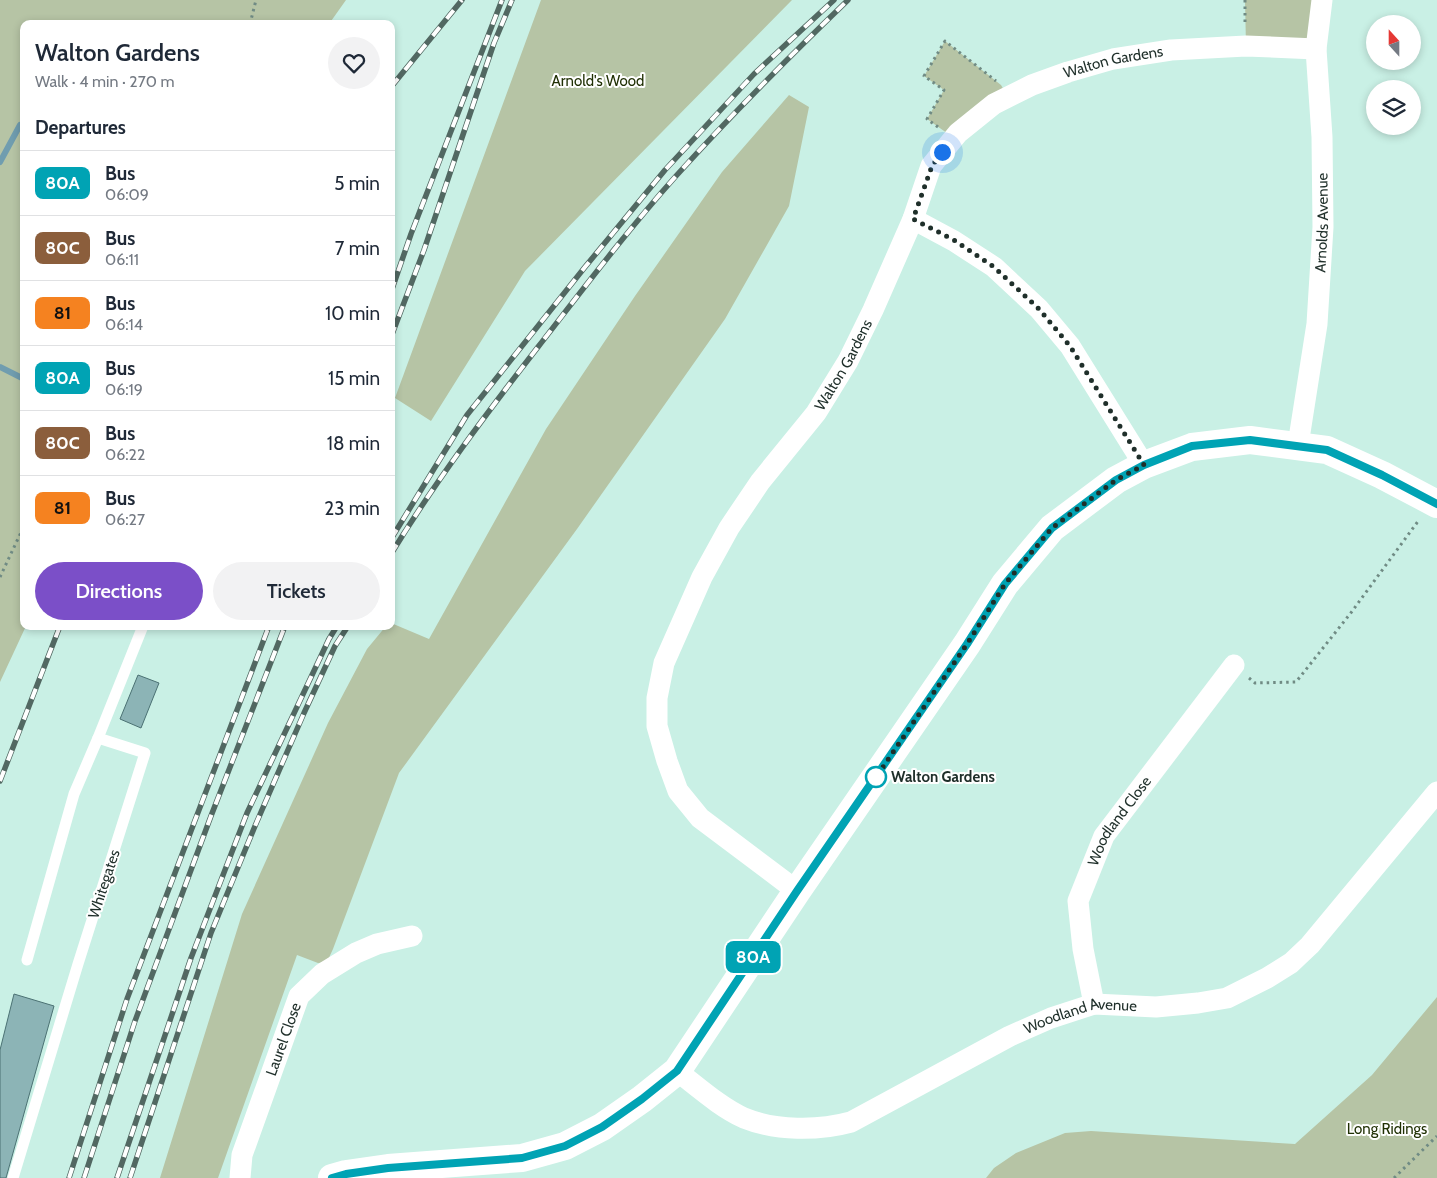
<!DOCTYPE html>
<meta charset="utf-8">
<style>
:root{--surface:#fff;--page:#f2f2f3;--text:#1f2937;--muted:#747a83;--line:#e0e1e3;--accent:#7b4fc8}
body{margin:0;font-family:Cabin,sans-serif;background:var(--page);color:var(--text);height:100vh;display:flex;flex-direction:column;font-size:19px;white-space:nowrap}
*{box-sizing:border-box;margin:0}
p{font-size:16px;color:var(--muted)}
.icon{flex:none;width:28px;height:28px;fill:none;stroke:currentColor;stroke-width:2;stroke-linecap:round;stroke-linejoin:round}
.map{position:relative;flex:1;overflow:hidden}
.details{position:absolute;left:20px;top:20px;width:375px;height:610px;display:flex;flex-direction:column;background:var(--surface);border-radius:10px;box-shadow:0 2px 8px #0003}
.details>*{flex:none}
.badge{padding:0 10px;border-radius:8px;font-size:18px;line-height:32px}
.needle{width:32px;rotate:339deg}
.buttons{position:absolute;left:1366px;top:15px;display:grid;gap:10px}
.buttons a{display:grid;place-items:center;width:55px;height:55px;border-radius:50%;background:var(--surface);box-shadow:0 2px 8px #0003;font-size:25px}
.you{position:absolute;width:25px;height:25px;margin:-12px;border:4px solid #fff;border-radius:50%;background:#1a73e8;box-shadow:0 0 0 8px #1a73e833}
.map>.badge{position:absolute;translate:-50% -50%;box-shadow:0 0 0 2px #fff}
h2{padding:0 15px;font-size:19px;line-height:45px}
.round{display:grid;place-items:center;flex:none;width:52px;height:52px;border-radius:26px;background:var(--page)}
.overview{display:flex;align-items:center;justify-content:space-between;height:85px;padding:0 15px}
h1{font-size:24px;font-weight:600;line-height:38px}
.cta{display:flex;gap:10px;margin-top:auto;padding:10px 15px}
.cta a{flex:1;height:58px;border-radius:30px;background:var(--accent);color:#fff;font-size:20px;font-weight:600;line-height:58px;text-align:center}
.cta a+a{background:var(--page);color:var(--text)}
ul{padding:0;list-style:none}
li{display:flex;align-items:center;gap:15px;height:65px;padding:0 15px;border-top:1px solid var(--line)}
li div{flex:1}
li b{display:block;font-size:19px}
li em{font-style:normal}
li .badge{min-width:55px;font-weight:700;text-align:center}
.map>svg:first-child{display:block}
</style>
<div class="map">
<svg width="1437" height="1178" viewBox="0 0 1437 1178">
<rect width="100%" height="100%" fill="#c9f0e5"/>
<!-- green -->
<g fill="#b6c4a5">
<path d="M0 0H346L329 24H24V626H26L0 682Z"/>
<path d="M541 0H792L525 271 431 421 395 398Z"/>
<path d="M1245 0H1322L1316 49 1246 46Z"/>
<path d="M945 41 1001 85 1008 97 954 138 927 119 944 90 924 76Z"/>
<path d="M789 95 809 107 789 206 725 319 577 529 399 773 333 949 327 962 318 963 297 955 218 1178H160L242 914 328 723 367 649 386 626H391V623L429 639 546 429 635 296 722 172Z"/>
<path d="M1437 997V1178H986L994 1168 1016 1153 1065 1133 1091 1131 1295 1144 1372 1075Z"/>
</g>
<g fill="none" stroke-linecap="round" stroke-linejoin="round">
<!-- stream -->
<g stroke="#709daf" stroke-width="6">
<path d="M0 162 20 125"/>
<path d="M0 367 24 379"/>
</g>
</g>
<!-- building -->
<g fill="#8cb4b6" stroke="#4b7173">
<path d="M138 675 159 683 141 728 120 719Z"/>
<path d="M14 994 54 1006 6 1178H0V1050Z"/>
</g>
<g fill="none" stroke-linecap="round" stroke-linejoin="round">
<!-- path -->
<g stroke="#708b84" stroke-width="3" stroke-dasharray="2.5 4" stroke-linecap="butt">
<path d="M1245 0V26"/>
<path d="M250 24 256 0"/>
<path d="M938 127 927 119 944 90 924 76 945 41 996 81"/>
<path d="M0 577 24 526"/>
<path d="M1249 678 1255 683 1296 682 1350 614 1419 520"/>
<path d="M1394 1178 1437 1136"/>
</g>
<!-- lane -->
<g stroke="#fff" stroke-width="11">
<path d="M27 960 74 794 98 738"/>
<path d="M13 1178 78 964 145 753 98 738 143 626"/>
</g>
<!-- street -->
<g stroke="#fff" stroke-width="21">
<path d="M913 219 954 241 994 267 1039 309 1070 346 1144 465"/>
<path id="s1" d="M1298 445 1317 324 1323 227 1322 137 1316 49 1322 0"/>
<path id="s2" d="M797 891 700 818 678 791 667 761 657 726V698L664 663 702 577 729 528 760 482 816 413 848 361 873 310 913 219 931 166 958 133 994 104 1032 85 1068 72 1113 59 1171 50 1246 46 1316 49"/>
<path id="s3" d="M1094 1004 1083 949 1078 901 1104 836 1234 665"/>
<path id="s4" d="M677 1071C698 1087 720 1107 744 1118 776 1131 818 1131 851 1122L1010 1036 1051 1018 1094 1004 1156 1007 1198 1003 1227 998 1267 978 1291 963 1310 945 1437 792"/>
<path id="s5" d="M240 1178 242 1155 299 996 322 974 356 953 377 944 412 936"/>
</g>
<!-- secondary -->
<path stroke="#fff" stroke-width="28" d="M332 1178 346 1174 388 1168 522 1158 565 1146 602 1127 642 1099 677 1071 797 891 967 644 1005 584 1052 528 1116 480 1144 465 1192 447 1250 440 1327 450 1382 475 1437 504"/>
<defs>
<g id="rail">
<path d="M391 87 462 0"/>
<path d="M391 292 411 234 502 0"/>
<path d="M391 337 424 250 494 43 512 0"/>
<path d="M391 539 467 415 585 267 665 170 754 74 834 0"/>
<path d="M391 554C435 482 486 414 538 347 583 289 627 231 676 176 731 115 789 57 848 0"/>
<path d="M0 781 60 626"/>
<path d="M69 1178 127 999 269 626"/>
<path d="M84 1178 135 1021 211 816 285 626"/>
<path d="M117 1178 191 958 247 813 329 639 337 626"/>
<path d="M130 1178 211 933 255 826 304 713 335 646 348 626"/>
</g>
</defs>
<!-- rail casing -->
<use href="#rail" stroke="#526862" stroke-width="5.5"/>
<!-- rail -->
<use href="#rail" stroke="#fff" stroke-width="4" stroke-dasharray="11" stroke-linecap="butt"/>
</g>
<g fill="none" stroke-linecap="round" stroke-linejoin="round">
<defs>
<path id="line" d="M332 1178 346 1174 388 1168 522 1158 565 1146 602 1127 642 1099 677 1071 797 891 967 644 1005 584 1052 528 1116 480 1144 465 1192 446 1250 440 1327 450 1382 475 1437 504"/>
</defs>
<!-- line casing -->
<use href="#line" stroke="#fff" stroke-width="11"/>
<!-- line -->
<use href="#line" stroke="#00a3b4" stroke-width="8"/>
<!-- walk -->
<path stroke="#1f2f2a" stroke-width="5" stroke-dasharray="0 9" d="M876 777 872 783 967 644 1005 584 1052 528 1116 480 1144 465 1070 346 1039 309 994 267 954 240 913 219 932 166 942 152"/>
</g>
<!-- markers -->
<circle fill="#fff" stroke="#00a3b4" stroke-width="2.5" cx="876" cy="777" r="10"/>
<g text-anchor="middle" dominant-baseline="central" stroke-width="4" stroke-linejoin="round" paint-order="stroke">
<!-- street labels -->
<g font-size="15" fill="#1f2f2a" stroke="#fff">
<text stroke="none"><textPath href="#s2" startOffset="1072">Walton Gardens</textPath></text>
<text stroke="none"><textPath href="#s1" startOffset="224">Arnolds Avenue</textPath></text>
<text stroke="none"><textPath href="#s2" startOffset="638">Walton Gardens</textPath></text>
<text stroke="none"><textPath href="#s3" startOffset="195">Woodland Close</textPath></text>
<text transform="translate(104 884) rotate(-72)">Whitegates</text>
<text stroke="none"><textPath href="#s4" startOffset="446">Woodland Avenue</textPath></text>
<text stroke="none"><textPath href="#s5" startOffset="146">Laurel Close</textPath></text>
</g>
<!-- park labels -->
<g font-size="15" fill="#203004" stroke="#fff">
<text x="598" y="81">Arnold's Wood</text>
<text x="1387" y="1129">Long Ridings</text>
</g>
<!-- stop labels -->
<g font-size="15" font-weight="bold" fill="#1f2f2a" stroke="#fff" text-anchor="start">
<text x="891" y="777">Walton Gardens</text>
</g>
</g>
</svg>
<div class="buttons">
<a><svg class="needle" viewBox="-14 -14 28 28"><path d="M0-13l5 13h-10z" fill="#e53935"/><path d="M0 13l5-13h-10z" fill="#747a83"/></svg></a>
<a><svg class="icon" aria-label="layers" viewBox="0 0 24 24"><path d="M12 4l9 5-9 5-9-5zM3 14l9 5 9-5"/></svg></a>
</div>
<div class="you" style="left:942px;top:152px"></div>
<b class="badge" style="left:753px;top:957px;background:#00a3b4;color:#fff">80A</b>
<section class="details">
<div class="overview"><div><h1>Walton Gardens</h1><p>Walk · 4 min · 270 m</p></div><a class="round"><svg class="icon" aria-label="heart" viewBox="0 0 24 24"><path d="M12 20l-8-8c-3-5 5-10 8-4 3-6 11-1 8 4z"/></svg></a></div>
<h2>Departures</h2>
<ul>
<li><span class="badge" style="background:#00a3b4;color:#fff">80A</span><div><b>Bus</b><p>06:09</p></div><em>5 min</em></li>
<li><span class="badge" style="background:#8b5e3c;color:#fff">80C</span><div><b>Bus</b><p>06:11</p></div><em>7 min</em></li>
<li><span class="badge" style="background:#f58220;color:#111">81</span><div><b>Bus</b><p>06:14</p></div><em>10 min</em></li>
<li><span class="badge" style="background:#00a3b4;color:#fff">80A</span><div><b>Bus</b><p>06:19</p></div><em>15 min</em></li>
<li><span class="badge" style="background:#8b5e3c;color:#fff">80C</span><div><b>Bus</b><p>06:22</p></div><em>18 min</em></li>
<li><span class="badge" style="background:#f58220;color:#111">81</span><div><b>Bus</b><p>06:27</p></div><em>23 min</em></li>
</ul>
<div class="cta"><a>Directions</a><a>Tickets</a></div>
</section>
</div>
